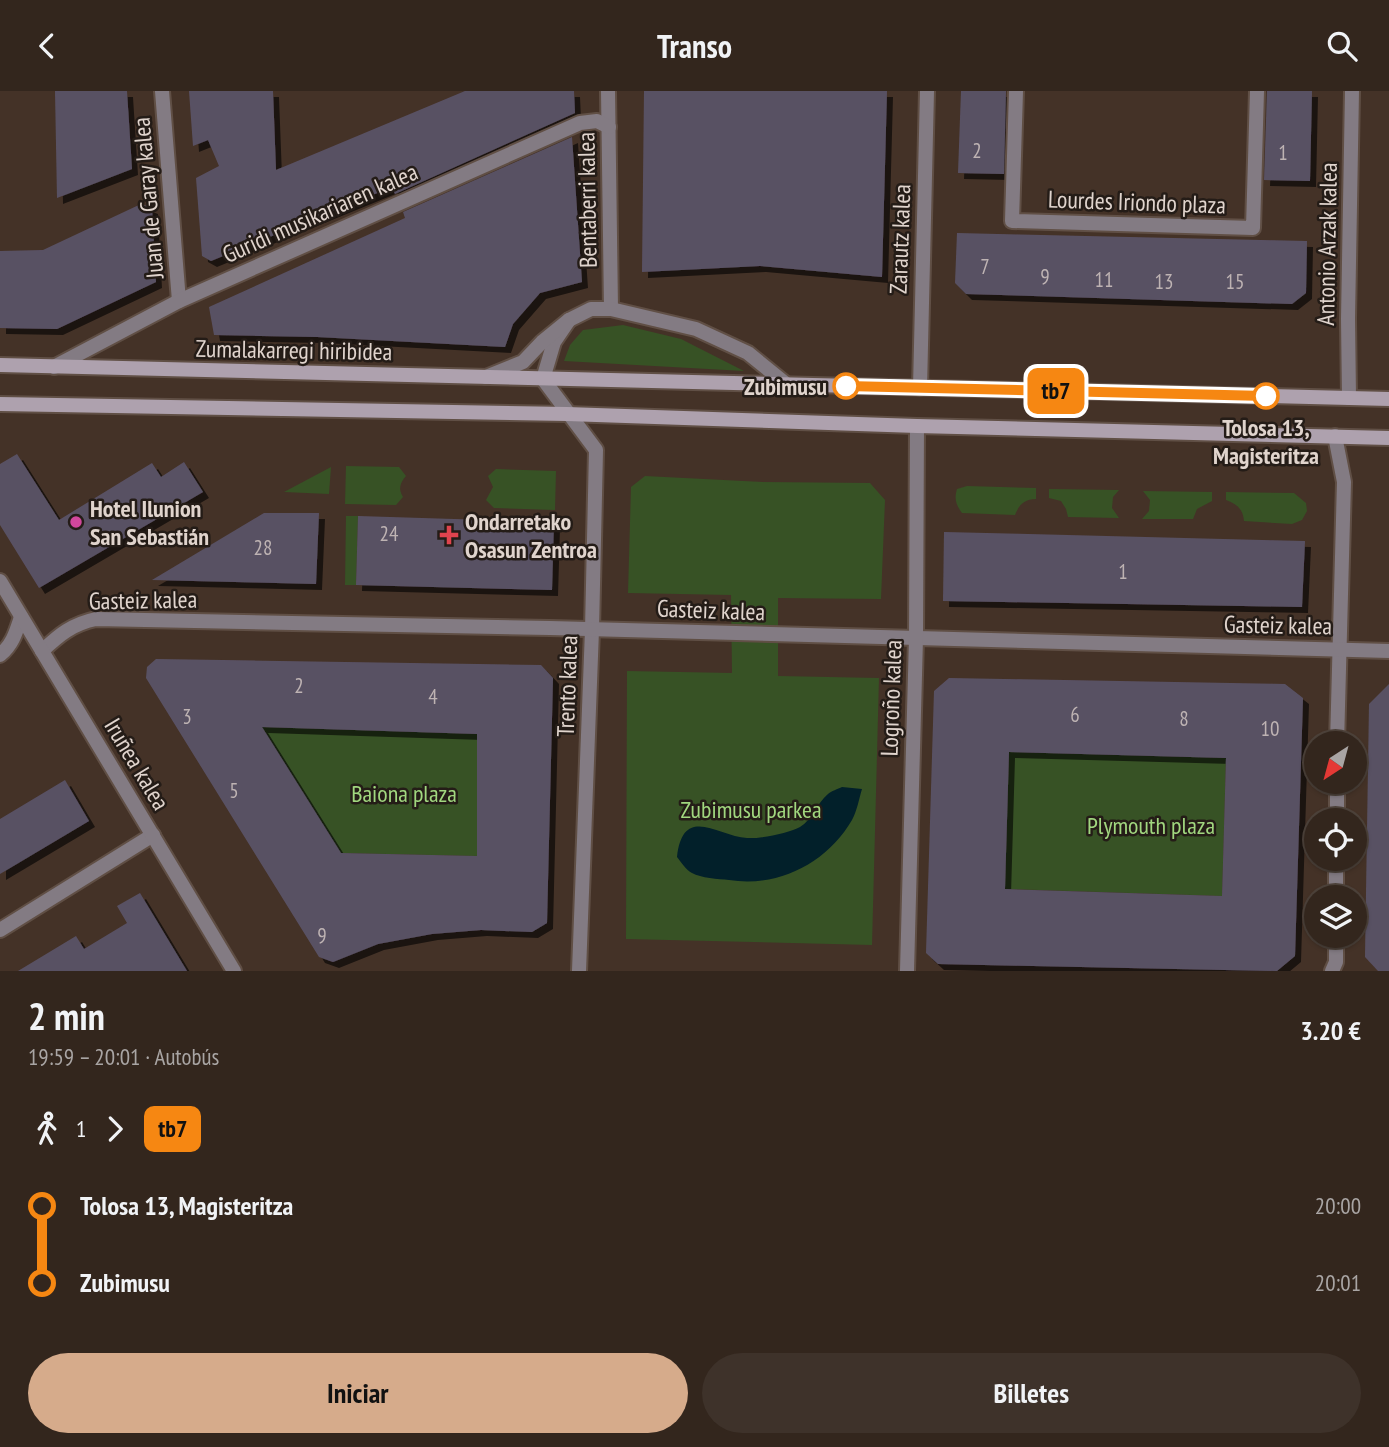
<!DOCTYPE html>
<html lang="es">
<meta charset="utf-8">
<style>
:root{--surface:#33261d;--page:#3e322a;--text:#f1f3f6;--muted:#a9a5a4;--line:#4e433b;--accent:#d6ab8b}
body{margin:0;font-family:"PT Sans Narrow",sans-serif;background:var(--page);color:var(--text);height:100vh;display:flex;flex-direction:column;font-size:26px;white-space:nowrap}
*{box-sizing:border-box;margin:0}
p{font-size:23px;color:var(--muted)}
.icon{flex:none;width:38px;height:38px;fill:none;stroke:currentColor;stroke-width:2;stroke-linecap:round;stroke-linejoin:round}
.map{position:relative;height:880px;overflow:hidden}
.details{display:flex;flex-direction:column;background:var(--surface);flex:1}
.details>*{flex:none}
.badge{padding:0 14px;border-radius:10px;font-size:24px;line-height:46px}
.needle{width:46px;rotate:216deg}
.tools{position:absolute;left:1304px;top:640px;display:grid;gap:14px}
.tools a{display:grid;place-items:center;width:63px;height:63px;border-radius:50%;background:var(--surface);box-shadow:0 2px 5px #0004,0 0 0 2px var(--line);font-size:35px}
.map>.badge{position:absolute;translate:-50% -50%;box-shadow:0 0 0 4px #fff}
.legs{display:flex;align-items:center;gap:10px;height:77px;padding:0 28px;font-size:23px}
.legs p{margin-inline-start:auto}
.head{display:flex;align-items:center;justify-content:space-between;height:119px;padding:0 28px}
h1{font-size:38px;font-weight:700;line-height:52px}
.button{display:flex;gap:14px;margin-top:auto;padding:14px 28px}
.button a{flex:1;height:80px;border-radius:42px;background:var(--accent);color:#111;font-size:28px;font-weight:700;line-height:80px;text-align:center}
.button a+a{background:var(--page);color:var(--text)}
ul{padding:0 28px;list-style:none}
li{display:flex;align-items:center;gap:24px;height:77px;font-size:26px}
li i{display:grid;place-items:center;width:10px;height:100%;margin:0 9px;background:currentColor}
li i::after{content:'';width:18px;height:18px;margin:-9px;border:5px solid;border-radius:50%;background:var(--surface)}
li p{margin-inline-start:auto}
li:first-child i{background:linear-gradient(#0000 50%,currentColor 0)}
li:last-child i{background:linear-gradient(currentColor 50%,#0000 0)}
header{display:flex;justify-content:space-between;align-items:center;height:91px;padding:0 28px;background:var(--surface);font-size:32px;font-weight:700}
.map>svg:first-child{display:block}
</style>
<header><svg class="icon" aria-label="back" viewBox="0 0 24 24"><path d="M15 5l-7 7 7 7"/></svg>Transo<svg class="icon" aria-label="search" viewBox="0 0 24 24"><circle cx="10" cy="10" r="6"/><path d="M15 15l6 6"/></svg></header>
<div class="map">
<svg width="1389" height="880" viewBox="0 0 1389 880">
<defs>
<filter id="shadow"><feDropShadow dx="6" dy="6" stdDeviation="0" flood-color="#0009"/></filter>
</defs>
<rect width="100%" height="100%" fill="#443227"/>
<!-- green -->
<g fill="#375225">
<path d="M623 234 681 248 744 280 564 270 570 254 583 239Z"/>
<path d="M346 375 399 376 406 385C400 392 398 398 403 406L396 414 345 413Z"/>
<path d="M331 376 329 403 284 401Z"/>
<path d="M496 378 556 380 555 419 494 417 486 409 493 396 488 385Z"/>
<path d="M645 385 763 391 870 392 885 409 881 508 778 507V585L879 587 872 854 626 848 627 580 732 582 731 504 628 502 631 396Z"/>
<path d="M967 395 1036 397V408C1024 408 1019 414 1015 424L962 422C956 414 954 408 957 398Z"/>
<path d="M1049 398 1119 399 1113 406 1112 417 1119 427 1068 426 1066 418 1061 410 1049 407Z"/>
<path d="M1143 400 1212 401V410L1197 418 1193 428H1142L1149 420 1150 409Z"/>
<path d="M1226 401 1294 402 1306 412 1307 420 1302 429 1292 433 1244 430C1243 418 1237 413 1226 409Z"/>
<path d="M346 425H358L356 494H345Z"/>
<path d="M262 636 477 643V765L341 762Z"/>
<path d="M1009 661 1226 667 1222 805 1005 798Z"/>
</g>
<!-- water -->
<path fill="#02202a" d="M842 696 862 698C859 708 857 720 852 729 827 772 778 797 729 789 718 788 701 787 692 782 686 779 681 771 677 766 683 712 719 746 747 747 759 748 790 742 800 736 812 729 817 712 828 703 831 700 838 698 842 696Z"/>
<!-- building -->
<g fill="#595164" fill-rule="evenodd" filter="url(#shadow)">
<path d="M55 0H127L132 78 57 107Z"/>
<path d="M189 0H273L276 79 465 0H574L575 22 395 103 392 96 211 170 202 165 196 87 219 75 208 49 193 55Z"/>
<path d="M644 0H887L882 186 760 175 642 181Z"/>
<path d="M961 0H1006L1004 83 958 82Z"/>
<path d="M1267 0H1312L1310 90 1264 89Z"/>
<path d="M572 46 582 191 540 202 513 233 505 256 317 246 214 244 209 216 405 127 403 121Z"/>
<path d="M141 113 152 117 156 191 57 238 0 237V160L43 159Z"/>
<path d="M957 142 1307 150 1306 202 1292 213 966 203 955 192Z"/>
<path d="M17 363 59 429 152 372 161 386 184 371 203 401 39 497 0 434V373Z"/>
<path d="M264 422H319L316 493 152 489Z"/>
<path d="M358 425 554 431 552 499 356 494Z"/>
<path d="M944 441 1305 450 1302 516 943 510Z"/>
<path d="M156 568 541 574 553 587 547 832 532 841 481 839 432 843 378 853 333 871 319 866 146 587 147 576ZM262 636 477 643V765L341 762Z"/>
<path d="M949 587 1285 593 1303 607 1295 865 1277 880 938 873 926 862 934 600ZM1009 661 1226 667 1222 805 1005 798Z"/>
<path d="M1389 593V880H1378L1365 866 1369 613Z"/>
<path d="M65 689 89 730 0 783V728Z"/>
<path d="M140 802 187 880H18L76 845 84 858 127 832 117 815Z"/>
</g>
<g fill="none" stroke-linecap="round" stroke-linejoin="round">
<defs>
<path id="pedestrian" d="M1016 0 1012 130 1253 137 1257 0"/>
<g id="minor">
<path d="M162 0 179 210"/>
<path d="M608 0 611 218"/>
<path d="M569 229 554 251 543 288 596 359 592 539 579 880"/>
<path d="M54 276 179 210 580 32 597 30 609 36"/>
<path d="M486 286 523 271 542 251 569 229 591 218H611L696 238 748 262 786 293"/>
<path d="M920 297 927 0"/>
<path d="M1349 307 1348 228 1352 0"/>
<path d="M1335 345 1344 391 1337 653"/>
<path d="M42 560C59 544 72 533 96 528L550 537 1389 560"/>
<path d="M0 564C13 553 16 541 21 526"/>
<path d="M1337 730V691"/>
<path d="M1336 807V768"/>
<path d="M0 839 153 744"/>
<path d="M907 880 916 547 917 335"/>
<path d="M1332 880 1336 871V845"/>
</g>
<path id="tertiary" d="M0 490 234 880"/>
<g id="secondary">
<path d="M0 274 1389 308"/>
<path d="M0 313 567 323 917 335 1389 347"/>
</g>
</defs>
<!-- pedestrian casing -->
<use href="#pedestrian" stroke="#604f45" stroke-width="18"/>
<!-- minor casing -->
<use href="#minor" stroke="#604f45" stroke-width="18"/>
<!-- tertiary casing -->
<use href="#tertiary" stroke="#604f45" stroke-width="18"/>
<!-- secondary casing -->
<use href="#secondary" stroke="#604f45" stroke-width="18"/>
<!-- pedestrian -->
<use href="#pedestrian" stroke="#837b83" stroke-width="14"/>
<!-- minor -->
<use href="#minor" stroke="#837b83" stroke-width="14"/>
<!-- tertiary -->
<use href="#tertiary" stroke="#837b83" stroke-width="14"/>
<!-- secondary -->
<use href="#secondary" stroke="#aea1ae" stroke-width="14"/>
</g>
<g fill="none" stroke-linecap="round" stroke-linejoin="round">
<defs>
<path id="line-1" d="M846 295 1266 305"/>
</defs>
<!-- line-1 casing -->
<use href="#line-1" stroke="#fff" stroke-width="16"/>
<!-- line-1 -->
<use href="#line-1" stroke="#f68712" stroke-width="10"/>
</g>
<!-- markers -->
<g fill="#fff" stroke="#f68712" stroke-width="3.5">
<circle cx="846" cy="295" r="12"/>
<circle cx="1266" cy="305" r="12"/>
</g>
<circle fill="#d1479c" stroke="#241c17" stroke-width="2.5" cx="76" cy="431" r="7"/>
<path fill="#e0444e" stroke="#241c17" stroke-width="2.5" d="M445.5 433.5h7v7h7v7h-7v7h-7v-7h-7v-7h7z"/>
<g text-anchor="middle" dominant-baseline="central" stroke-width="5" stroke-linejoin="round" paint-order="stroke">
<!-- number labels -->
<g font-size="21" fill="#beb3b3">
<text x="977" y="59">2</text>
<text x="1283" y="61">1</text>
<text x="985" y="175">7</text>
<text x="1045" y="185">9</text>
<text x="1104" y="188">11</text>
<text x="1164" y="190">13</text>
<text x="1235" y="190">15</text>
<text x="389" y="442">24</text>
<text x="263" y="456">28</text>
<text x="1123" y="480">1</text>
<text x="299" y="594">2</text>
<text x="433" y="605">4</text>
<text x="1075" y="623">6</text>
<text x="187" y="625">3</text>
<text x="1184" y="627">8</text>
<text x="1270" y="637">10</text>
<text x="234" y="699">5</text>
<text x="322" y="844">9</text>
</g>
<!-- street labels -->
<g font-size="24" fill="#e0d4cd" stroke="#241c17">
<text transform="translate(148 107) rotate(-95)">Juan de Garay kalea</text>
<text transform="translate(587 109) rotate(-91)">Bentaberri kalea</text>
<text transform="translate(1137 111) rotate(2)">Lourdes Iriondo plaza</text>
<text transform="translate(320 122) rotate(-24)">Guridi musikariaren kalea</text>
<text transform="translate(900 148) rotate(-88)">Zarautz kalea</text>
<text transform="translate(1327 153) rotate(-89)">Antonio Arzak kalea</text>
<text transform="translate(294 259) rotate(1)">Zumalakarregi hiribidea</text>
<text transform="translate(143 509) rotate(-1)">Gasteiz kalea</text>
<text transform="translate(711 519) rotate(2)">Gasteiz kalea</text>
<text transform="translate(1278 534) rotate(1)">Gasteiz kalea</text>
<text transform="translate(567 595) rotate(-88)">Trento kalea</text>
<text transform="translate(891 607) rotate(-88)">Logroño kalea</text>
<text transform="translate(137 673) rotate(59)">Iruñea kalea</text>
</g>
<!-- stop labels -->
<g font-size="24" font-weight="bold" fill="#e0d4cd" stroke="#241c17" text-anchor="end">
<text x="827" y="295">Zubimusu</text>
<text x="1266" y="336" text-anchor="middle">Tolosa 13,<tspan x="1266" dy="28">Magisteritza</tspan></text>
</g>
<!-- poi labels -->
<g font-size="24" font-weight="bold" fill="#e0d4cd" stroke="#241c17" text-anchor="start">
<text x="90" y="417">Hotel Ilunion<tspan x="90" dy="28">San Sebastián</tspan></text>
<text x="465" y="430">Ondarretako<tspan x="465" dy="28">Osasun Zentroa</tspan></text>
</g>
<!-- park labels -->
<g font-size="24" fill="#a1d77f" stroke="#241c17">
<text x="404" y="702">Baiona plaza</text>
<text x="751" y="718">Zubimusu parkea</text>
<text x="1151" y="734">Plymouth plaza</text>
</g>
</g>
</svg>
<div class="tools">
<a><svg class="needle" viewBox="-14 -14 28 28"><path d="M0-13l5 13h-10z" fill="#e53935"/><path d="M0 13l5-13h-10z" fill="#a9a5a4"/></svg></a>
<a><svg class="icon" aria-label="locate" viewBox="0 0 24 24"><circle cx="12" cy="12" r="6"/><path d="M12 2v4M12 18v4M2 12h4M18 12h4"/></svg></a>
<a><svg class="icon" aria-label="layers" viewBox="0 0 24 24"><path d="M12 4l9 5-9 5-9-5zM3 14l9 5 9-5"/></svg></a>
</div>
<b class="badge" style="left:1056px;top:300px;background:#f68712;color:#111">tb7</b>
</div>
<section class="details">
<div class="head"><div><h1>2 min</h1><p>19:59 – 20:01 · Autobús</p></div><b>3.20 €</b></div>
<div class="legs"><svg class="icon" aria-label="walk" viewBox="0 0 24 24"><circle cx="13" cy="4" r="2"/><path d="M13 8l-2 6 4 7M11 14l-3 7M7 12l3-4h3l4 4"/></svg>1<svg class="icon" aria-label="forward" viewBox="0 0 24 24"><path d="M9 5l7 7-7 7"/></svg><b class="badge" style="background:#f68712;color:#111">tb7</b></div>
<ul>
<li><i style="color:#f68712"></i><b>Tolosa 13, Magisteritza</b><p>20:00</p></li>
<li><i style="color:#f68712"></i><b>Zubimusu</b><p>20:01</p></li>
</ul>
<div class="button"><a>Iniciar</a><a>Billetes</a></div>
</section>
